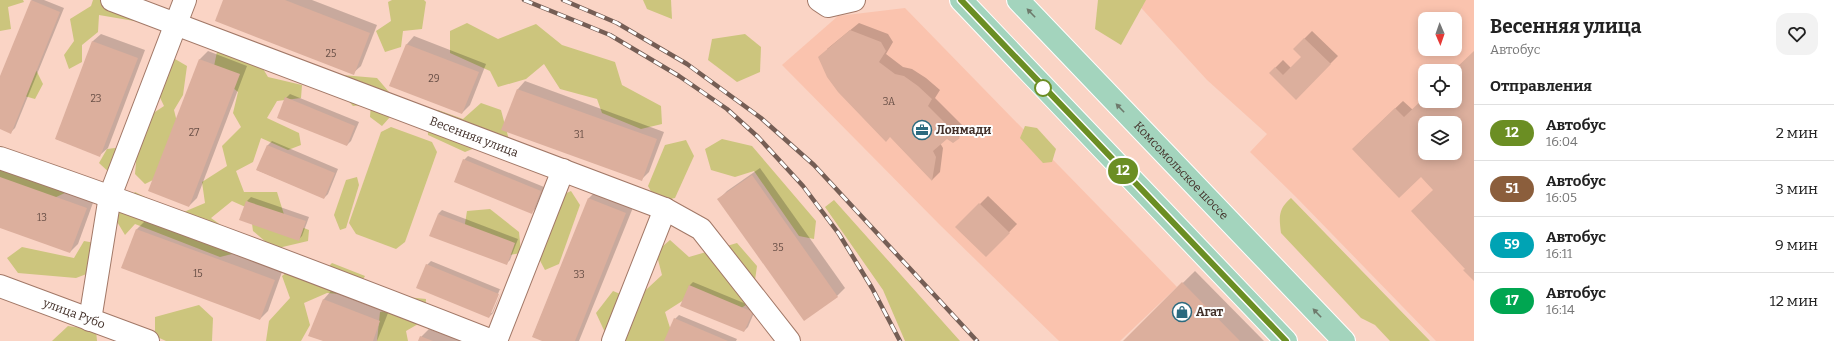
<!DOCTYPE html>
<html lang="ru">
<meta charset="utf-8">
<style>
:root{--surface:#fff;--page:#f2f2f2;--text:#222;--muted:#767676;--line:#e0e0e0}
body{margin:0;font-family:Bitter,serif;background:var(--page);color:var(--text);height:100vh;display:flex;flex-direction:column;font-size:15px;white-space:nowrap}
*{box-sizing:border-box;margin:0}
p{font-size:13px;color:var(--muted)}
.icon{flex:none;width:22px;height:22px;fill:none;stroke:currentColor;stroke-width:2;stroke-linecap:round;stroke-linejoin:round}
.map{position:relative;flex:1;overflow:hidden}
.sheet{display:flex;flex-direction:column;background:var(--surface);width:360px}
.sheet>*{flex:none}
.badge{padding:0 8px;border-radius:13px;font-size:14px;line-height:26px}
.needle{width:26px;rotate:178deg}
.tools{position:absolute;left:1418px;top:12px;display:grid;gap:8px}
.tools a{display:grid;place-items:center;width:44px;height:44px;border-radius:8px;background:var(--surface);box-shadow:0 2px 10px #0003;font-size:20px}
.map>.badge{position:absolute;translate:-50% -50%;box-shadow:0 0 0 2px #fff}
h2{padding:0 16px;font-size:15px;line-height:36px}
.round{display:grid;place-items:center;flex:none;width:42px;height:42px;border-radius:12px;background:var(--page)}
.overview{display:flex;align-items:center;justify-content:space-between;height:68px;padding:0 16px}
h1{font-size:19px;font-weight:700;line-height:30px}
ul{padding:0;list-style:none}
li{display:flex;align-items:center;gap:12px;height:56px;padding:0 16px;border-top:1px solid var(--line)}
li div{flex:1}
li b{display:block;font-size:15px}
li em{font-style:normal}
li .badge{min-width:44px;font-weight:700;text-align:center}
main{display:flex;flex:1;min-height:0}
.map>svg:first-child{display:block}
</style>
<main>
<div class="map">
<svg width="1474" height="341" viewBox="0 0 1474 341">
<rect width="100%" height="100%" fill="#fad4c5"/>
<!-- built -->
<g fill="#fac3ae" fill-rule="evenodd">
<path d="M1134 0H1474V341H1436L1296 197 1250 152 1267 134 1207 80ZM1425 19H1455V49H1425ZM1425 71H1455V101H1425ZM1425 123H1455V153H1425Z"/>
<path d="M905 8 1177 287 1120 341H1059L940 225 782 65 838 16Z"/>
</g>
<!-- green -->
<g fill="#ccc57d">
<path d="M0 0H23L24 2 8 7 11 29 0 31Z"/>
<path d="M93 0H136L146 23 99 15 98 32 82 45V62L69 69 64 55 74 41 70 19 91 6Z"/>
<path d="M392 0H424L426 2 422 29 403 31 401 47 385 52 376 31 391 21 388 2Z"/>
<path d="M643 0H671L672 19 647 9Z"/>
<path d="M1098 0H1146L1121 45 1095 29Z"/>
<path d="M467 23 498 39 536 24 562 45 615 62 622 85 661 106 662 124 641 129 602 113 597 99 560 89 544 64 526 79 498 87 490 71 450 53V31Z"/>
<path d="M745 34 761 47 760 72 737 82 708 60 712 39Z"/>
<path d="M247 42 268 77 302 85 301 98 277 101 267 118 299 133 301 145 288 150 261 138 253 162 236 171 244 192H277L286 221 309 230 308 241 274 249 253 231 250 209 232 201 211 218 229 231 232 254 220 257 135 224 125 235 113 215 135 192 179 214 205 203 202 182 227 166 222 146 241 127 233 113 238 92 213 71 218 47Z"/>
<path d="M175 59 187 66 183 95 174 110 179 130 163 175 145 184 135 174 137 151 152 114 164 106 154 85 162 63Z"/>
<path d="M31 60 43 84 35 99 21 95Z"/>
<path d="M342 75 377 78 395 99 390 117 382 126 370 117 371 104 353 106 335 86Z"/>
<path d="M481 103 501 110 509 140 482 145 465 152 428 135 427 116 438 110 463 119Z"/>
<path d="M1025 126 1037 128 1056 149 1052 162 1043 163 1020 138Z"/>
<path d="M391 127 432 142 437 152 405 242 396 249 356 234 349 223 381 132Z"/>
<path d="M722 139 752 146 816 221 814 239 799 236 754 171 735 177 711 170 705 149Z"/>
<path d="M686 140 694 156 675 198 657 202 648 186 665 145Z"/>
<path d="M0 146 62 172 69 191 52 199 0 182Z"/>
<path d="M123 147 113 176 99 163 107 149Z"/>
<path d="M357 177 359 185 346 228 340 230 334 215 346 180Z"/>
<path d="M571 191 580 205 559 264 545 270 537 255 558 197Z"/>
<path d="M1291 198 1430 341H1390L1375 325 1361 318 1281 233C1279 217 1278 209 1291 198Z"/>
<path d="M834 200 960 341H905L883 290 825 207Z"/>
<path d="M490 209 519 232 521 253 497 257 464 230 467 211Z"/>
<path d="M670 240 689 257 737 243 757 266 752 301 729 316 687 298 665 312 672 334 670 341H607L608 339 596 313 613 291 635 300 662 275 656 252Z"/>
<path d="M84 241 95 243 105 267 76 278 18 273 7 258 22 247 74 258Z"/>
<path d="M301 261 319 276 332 263 365 276 354 295 327 293 304 303 310 325 301 341H266L269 321 290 298 282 276Z"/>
<path d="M397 296 426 299 425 320 406 331 408 341H377L380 312 394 309Z"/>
<path d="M199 305 213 318 212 341H166L155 336V317Z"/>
<path d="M68 326 96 330 97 341H52Z"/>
</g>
<!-- shadow -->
<g fill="#0003" fill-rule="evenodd">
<path d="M32 0H44L64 8 15 128 11 132 0 128V78Z"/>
<path d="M225 0H312L377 25 361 66 353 73Z"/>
<path d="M859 23 888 34 893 42 886 54 903 67 912 69 926 78 940 90 935 98 967 130 953 142 947 138 940 143 943 148 940 172 932 180 890 136 827 49Z"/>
<path d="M1312 31 1338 56 1296 98 1270 73 1283 60 1291 68 1302 57 1294 49Z"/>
<path d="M101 34 145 50 108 148 100 155 56 139 93 41Z"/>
<path d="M414 36 486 64 470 105 462 113 391 86 407 44Z"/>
<path d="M208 51 247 66 197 198 189 206 200 59Z"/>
<path d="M1474 52V278L1434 190 1421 176 1361 141 1403 101 1413 110 1425 98V101H1455V71H1454ZM1425 123H1455V153H1425Z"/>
<path d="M525 81 664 132 649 172 641 180 503 129 518 89Z"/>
<path d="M290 94 359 122 351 141 347 145 286 98Z"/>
<path d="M272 141 338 169 328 194 324 198 257 170 268 145Z"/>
<path d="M468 156 544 187 535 209 531 213 464 160Z"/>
<path d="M0 166 94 200 78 244 70 252 0 227Z"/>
<path d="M760 168 845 288 837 296 804 319 719 199 727 191Z"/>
<path d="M597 190 634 205 579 341H545L533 336 589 198Z"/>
<path d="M988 196 1017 224 986 256 957 227Z"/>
<path d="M251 197 309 217 302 236 298 240 247 201Z"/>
<path d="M442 210 518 239 510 260 506 264 438 214Z"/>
<path d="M145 221 282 272 268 311 260 319 123 268 137 229Z"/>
<path d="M431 261 502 290 493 313 489 317 427 265ZM500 289 502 290 492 313H490Z"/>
<path d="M1195 271 1264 341H1124Z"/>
<path d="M693 282 756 308 748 327 744 331 689 286Z"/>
<path d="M331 291 388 313 377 341H325L310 335 324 299Z"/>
<path d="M679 315 737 339 736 341H666L675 319Z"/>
<path d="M429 329 462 341H420L421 337Z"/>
</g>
<!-- building -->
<g fill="#dcaf9d" fill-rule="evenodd">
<path d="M31 0 60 12 11 134 0 129V76Z"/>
<path d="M223 0H285L370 33 354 75 215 21Z"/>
<path d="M850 30 881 42 886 51 879 62 895 74 904 76 918 86 932 99 928 106 960 138 953 143 947 139 933 151 936 157 932 181 890 137 886 142 838 92 827 77 818 57Z"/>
<path d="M1304 38 1331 64 1296 100 1269 73 1275 67 1283 75 1301 57 1293 49Z"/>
<path d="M92 41 138 58 100 157 55 139Z"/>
<path d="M406 44 479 72 462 114 389 86Z"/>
<path d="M1474 51V281L1463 270 1465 269 1411 211 1433 190 1421 177 1399 198 1352 149 1395 108 1404 117 1425 97V101H1455V71H1453ZM1425 123H1455V153H1425Z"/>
<path d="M199 59 240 74 189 207 148 191Z"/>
<path d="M517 89 657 139 642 181 501 130Z"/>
<path d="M285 97 355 126 347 146 277 118Z"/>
<path d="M267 145 335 173 324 199 256 170Z"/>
<path d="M463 159 541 191 532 214 454 182Z"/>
<path d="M752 175 838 297 804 321 717 199Z"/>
<path d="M0 177 87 208 70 253 0 228Z"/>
<path d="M588 198 626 213 575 341H542L532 337Z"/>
<path d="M246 201 306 221 299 241 239 220Z"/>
<path d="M979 203 1010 233 986 257 955 227Z"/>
<path d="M438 214 515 243 507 265 429 236Z"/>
<path d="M136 229 275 280 260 320 121 268Z"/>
<path d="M426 264 499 294 489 318 416 288Z"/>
<path d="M1182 282 1240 341H1123Z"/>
<path d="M689 285 753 312 744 332 680 306Z"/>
<path d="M323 299 380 321 373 341H323L308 336Z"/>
<path d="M674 318 728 341H664Z"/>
<path d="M420 336 433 341H418Z"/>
</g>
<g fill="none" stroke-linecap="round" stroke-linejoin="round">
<defs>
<g id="minor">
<path id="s1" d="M112 0 665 209 701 229 789 341"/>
<path d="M819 0 828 6 854 0"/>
<path d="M0 158C166 215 329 277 492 341"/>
<path id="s2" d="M0 286 148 341"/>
<path d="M90 320 110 196 185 0"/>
<path d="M496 341 563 170"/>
<path d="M613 341 665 209"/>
</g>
<g id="major">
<path d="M961 0 1286 341"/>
<path id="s3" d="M1018 0 1344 341"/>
</g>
</defs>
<!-- minor casing -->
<use href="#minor" stroke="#a27867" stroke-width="24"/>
<!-- major casing -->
<use href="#major" stroke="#fff" stroke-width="24"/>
<!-- minor -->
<use href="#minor" stroke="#fff" stroke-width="22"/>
<!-- major -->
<use href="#major" stroke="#a3d4bd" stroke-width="22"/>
<defs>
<g id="rail">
<path d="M524 0 610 35 679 76 727 109 758 137 803 186 839 234 872 288 900 341"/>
<path d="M563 0 617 23 687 64 761 118 814 165 977 341"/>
</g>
</defs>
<!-- rail casing -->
<use href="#rail" stroke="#755e55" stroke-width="4.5"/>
<!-- rail -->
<use href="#rail" stroke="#fefefe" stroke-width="3" stroke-dasharray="9" stroke-linecap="butt"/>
</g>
<!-- one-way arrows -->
<defs><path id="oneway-solid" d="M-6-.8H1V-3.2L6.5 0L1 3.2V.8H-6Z"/></defs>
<g fill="#6e7a6c">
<use href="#oneway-solid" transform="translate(1031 13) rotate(-134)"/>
<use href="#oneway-solid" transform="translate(1120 108) rotate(-134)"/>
<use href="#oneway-solid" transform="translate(1317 313) rotate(-134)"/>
</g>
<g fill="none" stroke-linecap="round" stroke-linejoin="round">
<defs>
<path id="line" d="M961 0 1286 341"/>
</defs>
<!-- line casing -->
<use href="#line" stroke="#fff" stroke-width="9"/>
<!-- line -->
<use href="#line" stroke="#6b8e23" stroke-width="6"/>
</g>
<!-- icons -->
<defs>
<symbol id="office-ring" viewBox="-11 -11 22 22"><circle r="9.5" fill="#fefefe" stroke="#2b6a7f" stroke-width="1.5"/><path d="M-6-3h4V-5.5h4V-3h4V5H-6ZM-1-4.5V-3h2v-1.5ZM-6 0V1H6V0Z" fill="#2b6a7f"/></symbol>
<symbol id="shop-ring" viewBox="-11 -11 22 22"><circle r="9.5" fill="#fefefe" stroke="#2b6a7f" stroke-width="1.5"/><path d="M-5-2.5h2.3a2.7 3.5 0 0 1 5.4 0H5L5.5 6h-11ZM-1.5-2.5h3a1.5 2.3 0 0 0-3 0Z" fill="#2b6a7f"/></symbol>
</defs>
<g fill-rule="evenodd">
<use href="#office-ring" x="911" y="119" width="22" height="22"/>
<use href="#shop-ring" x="1171" y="301" width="22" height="22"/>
</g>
<!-- markers -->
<circle fill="#fff" stroke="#6b8e23" stroke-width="2" cx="1043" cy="88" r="8"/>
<g text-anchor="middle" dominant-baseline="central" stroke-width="4" stroke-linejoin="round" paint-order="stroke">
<!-- number labels -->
<g font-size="10" fill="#695047">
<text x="331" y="54">25</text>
<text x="434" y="79">29</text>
<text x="96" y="99">23</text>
<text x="889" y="102">3А</text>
<text x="194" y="133">27</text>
<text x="579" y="135">31</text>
<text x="42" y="218">13</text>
<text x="778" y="248">35</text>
<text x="198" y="274">15</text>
<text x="579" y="275">33</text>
</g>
<!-- poi labels -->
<g font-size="12" font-weight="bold" fill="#43312a" stroke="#fefefe" text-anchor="start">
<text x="936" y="130">Лонмади</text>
<text x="1196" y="312">Агат</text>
</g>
<!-- street labels -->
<g font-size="12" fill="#43312a" stroke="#fefefe">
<text stroke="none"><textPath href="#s1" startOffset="387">Весенняя улица</textPath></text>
<text stroke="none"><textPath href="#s3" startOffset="236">Комсомольское шоссе</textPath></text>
<text stroke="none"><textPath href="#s2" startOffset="79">улица Рубо</textPath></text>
</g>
</g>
</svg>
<div class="tools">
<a><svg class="needle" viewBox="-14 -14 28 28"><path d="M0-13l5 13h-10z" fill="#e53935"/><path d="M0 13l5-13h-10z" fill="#767676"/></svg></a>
<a><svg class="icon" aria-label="locate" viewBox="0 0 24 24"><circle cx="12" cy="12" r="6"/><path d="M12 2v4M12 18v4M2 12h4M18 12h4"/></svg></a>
<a><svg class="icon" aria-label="layers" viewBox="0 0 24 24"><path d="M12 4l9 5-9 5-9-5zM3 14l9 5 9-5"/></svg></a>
</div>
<b class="badge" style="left:1123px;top:171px;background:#6b8e23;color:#fff">12</b>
</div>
<section class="sheet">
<div class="overview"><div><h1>Весенняя улица</h1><p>Автобус</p></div><a class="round"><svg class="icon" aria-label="heart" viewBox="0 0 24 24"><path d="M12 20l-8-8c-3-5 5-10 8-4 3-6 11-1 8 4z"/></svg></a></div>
<h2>Отправления</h2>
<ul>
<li><span class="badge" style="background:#6b8e23;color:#fff">12</span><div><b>Автобус</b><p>16:04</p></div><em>2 мин</em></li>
<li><span class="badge" style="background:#8b5e3c;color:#fff">51</span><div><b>Автобус</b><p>16:05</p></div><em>3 мин</em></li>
<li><span class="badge" style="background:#00a3b4;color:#fff">59</span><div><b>Автобус</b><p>16:11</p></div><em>9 мин</em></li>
<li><span class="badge" style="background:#00a651;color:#fff">17</span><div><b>Автобус</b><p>16:14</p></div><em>12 мин</em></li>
</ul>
</section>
</main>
